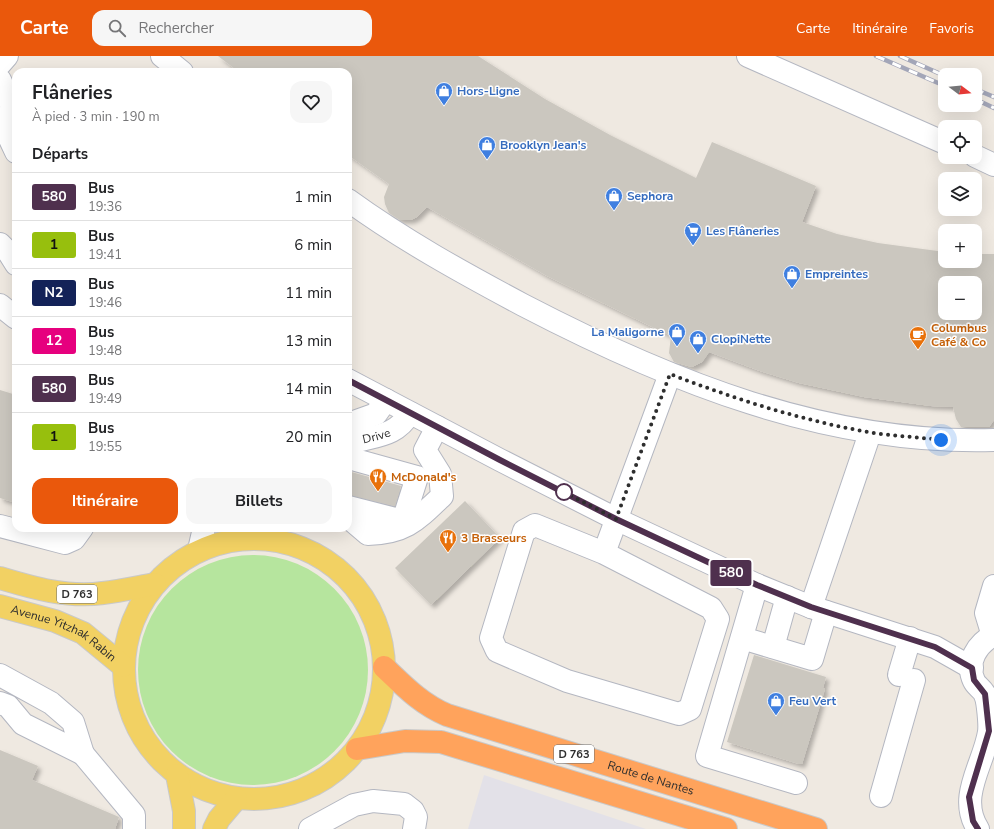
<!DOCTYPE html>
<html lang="fr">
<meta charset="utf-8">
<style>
:root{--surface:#fff;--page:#f6f6f6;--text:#202124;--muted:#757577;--line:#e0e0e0;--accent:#ea580c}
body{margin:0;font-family:"Nunito Sans",sans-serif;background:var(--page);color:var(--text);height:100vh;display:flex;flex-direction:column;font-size:15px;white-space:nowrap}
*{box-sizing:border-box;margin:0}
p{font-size:13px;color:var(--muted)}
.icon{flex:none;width:22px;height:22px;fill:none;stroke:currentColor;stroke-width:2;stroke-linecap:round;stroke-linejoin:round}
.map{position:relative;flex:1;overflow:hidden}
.details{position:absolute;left:12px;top:12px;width:340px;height:464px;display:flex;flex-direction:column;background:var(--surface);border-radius:12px;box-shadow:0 4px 16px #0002}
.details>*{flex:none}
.badge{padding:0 8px;border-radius:3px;font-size:14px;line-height:26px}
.needle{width:26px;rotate:106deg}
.tools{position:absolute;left:938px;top:12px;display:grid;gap:8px}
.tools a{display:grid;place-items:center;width:44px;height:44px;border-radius:8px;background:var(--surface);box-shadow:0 4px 16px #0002;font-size:20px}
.you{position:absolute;width:20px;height:20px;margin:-10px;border:3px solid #fff;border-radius:50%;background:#1a73e8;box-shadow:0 0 0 6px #1a73e833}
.map>.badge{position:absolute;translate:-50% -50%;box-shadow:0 0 0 2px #fff}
h2{padding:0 20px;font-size:15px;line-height:36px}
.round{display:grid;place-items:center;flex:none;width:42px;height:42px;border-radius:12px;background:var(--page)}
.summary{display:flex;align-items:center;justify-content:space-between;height:68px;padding:0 20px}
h1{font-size:19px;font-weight:700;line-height:30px}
.primary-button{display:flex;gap:8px;margin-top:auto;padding:8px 20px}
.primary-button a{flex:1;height:46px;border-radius:12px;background:var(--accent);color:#fff;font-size:16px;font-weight:700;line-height:46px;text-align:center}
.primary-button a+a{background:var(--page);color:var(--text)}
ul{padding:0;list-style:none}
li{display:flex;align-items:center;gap:12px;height:48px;padding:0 20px;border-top:1px solid var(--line)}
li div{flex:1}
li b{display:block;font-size:15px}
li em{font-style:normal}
li .badge{min-width:44px;font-weight:700;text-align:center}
header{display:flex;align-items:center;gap:24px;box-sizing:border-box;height:56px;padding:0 20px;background:var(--accent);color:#fff}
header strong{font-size:19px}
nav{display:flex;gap:22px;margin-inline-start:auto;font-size:14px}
.search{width:280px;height:36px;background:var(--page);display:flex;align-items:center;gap:10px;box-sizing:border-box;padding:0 14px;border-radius:12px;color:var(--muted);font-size:15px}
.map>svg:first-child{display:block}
</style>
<header>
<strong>Carte</strong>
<div class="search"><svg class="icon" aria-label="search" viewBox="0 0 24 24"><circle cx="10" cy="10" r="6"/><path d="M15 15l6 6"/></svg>Rechercher</div>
<nav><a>Carte</a><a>Itinéraire</a><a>Favoris</a></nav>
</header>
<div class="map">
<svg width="994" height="773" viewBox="0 0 994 773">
<defs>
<filter id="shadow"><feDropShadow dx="3.5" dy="3.5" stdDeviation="2" flood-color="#0004"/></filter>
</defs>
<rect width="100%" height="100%" fill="#efe9e1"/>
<!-- industrial -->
<path fill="#e3e1e8" d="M484 719 646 773H468Z"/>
<!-- green -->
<circle fill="#b6e59e" cx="253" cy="614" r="115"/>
<!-- building -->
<g fill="#cbc7bf" fill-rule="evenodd" filter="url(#shadow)">
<path d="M218 0H478L545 43 610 79 696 122 712 86 816 130 802 166 837 178 878 187 945 196V205H975V198H994V364L989 371H961L956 363 953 351 931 350 864 341 799 327 760 315 709 296 702 306 692 311 674 306 669 297 671 280 547 220 427 151 417 161 411 164H400L389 157 385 148 384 141 389 128 348 99V16H239ZM945 227H975V257H945Z"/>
<path d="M0 334 16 339V447L0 442Z"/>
<path d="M348 415 401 430 395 450 348 439Z"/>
<path d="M465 445 500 482 431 549 395 512Z"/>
<path d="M754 599 826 621 823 632 825 633 802 708H799L727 686Z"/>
<path d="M0 694 38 710 32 724 119 761 115 773H0Z"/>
</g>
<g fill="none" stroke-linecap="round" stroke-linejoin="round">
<defs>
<g id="minor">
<path d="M162 0 182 16"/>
<path d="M748 0 945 87"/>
<path d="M0 8 7 0"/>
<path d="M0 24 16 59"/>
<path d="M0 62 16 96"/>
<path d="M975 100 994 109"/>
<path d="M348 144C403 184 463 217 523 249 669 325 827 389 994 384"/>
<path d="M0 188 9 197 16 208"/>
<path d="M0 249 16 262"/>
<path d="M348 324 500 404 616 463 757 529 811 551 935 591 972 612"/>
<path d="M348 368 376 358 386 344"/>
<path id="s1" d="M348 451 403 465 417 421 352 403 351 394 354 386C378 379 396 380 410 357"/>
<path d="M348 461 368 478C405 477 416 465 442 440L440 418 425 394 437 371"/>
<path d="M0 470 65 487 74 483 82 472"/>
<path d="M261 472 274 484"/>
<path d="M199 494 204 472"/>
<path d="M604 497 711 552 718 563 690 653 679 658 567 625 497 595 491 582 524 475 535 469 604 497 670 318"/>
<path d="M757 529 707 700 796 727"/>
<path d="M811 551 870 377"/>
<path d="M993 580 986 557 994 530"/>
<path d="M742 582 812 603 826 556"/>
<path d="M773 591 787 541"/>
<path d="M0 619 51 647 73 666 83 698 23 668 8 650 0 647"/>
<path d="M899 619 910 582"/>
<path d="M83 698 134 759V773"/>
<path d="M881 740 914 624"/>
<path d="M310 773 354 749 373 745 404 748 413 755 416 761 414 773"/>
<path d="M978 773C957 741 984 708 989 676 990 669 988 645 985 639 983 633 976 630 974 625 965 606 978 587 994 579"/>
</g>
<g id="major">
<circle cx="254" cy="613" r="130"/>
<path d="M0 522C33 532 68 542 103 537 120 535 138 531 155 528"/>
<path id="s2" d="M0 550 55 565 83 577 123 610"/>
<path d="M177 719 184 755V773"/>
<path d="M214 773 219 763 236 743"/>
</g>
<g id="highway">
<path id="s3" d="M384 611C404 630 421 648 447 659L816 773"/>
<path d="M357 693 405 685 441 686 726 773"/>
</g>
</defs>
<!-- minor casing -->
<use href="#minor" stroke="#b4b7c1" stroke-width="24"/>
<!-- major casing -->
<use href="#major" stroke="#c9c9c9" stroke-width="24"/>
<!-- highway casing -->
<use href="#highway" stroke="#c9c9c9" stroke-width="24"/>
<!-- minor -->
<use href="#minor" stroke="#fff" stroke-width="22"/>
<!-- major -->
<use href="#major" stroke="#f2d163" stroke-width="22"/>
<!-- highway -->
<use href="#highway" stroke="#ffa35c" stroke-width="22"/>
<defs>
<g id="rail">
<path d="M876 0 945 30"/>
<path d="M900 0 945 20"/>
<path d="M975 33 994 41"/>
<path d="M975 43 994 52"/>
</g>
</defs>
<!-- rail casing -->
<use href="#rail" stroke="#a3a6b8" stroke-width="4.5"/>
<!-- rail -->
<use href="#rail" stroke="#fff" stroke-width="3" stroke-dasharray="9" stroke-linecap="butt"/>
</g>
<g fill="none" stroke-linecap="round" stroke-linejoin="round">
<defs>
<path id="line" d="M348 324 500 404 616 463 757 529 811 551 935 591 972 612 974 624 985 638 989 675 969 741 973 765 978 773"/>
</defs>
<!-- line casing -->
<use href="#line" stroke="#fff" stroke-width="9"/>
<!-- line -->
<use href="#line" stroke="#4f304e" stroke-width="6"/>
<!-- walk -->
<path stroke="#2e2e2e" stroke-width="4" stroke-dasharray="0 7.2" d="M564 436 558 433 616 463 670 318C735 343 800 364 868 376 892 380 917 381 941 384"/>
</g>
<!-- icons -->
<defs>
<symbol id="shop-pin" viewBox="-11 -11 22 30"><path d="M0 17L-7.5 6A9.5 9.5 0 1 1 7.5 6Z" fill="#3f7fe0" stroke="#fff"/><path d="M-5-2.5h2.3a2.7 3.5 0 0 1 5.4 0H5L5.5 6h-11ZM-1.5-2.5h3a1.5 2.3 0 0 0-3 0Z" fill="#fff"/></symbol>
<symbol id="supermarket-pin" viewBox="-11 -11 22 30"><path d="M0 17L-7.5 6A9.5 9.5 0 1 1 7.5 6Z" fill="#3f7fe0" stroke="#fff"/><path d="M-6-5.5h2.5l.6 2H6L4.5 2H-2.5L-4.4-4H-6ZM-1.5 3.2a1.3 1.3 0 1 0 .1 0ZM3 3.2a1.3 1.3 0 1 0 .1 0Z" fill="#fff"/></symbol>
<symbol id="cafe-pin" viewBox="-11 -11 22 30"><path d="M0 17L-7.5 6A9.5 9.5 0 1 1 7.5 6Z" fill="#e8710a" stroke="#fff"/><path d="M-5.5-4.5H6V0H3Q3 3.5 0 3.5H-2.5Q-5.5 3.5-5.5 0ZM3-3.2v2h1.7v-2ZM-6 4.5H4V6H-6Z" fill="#fff"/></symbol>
<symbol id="restaurant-pin" viewBox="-11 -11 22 30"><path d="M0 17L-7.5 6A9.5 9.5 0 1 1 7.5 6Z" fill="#e8710a" stroke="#fff"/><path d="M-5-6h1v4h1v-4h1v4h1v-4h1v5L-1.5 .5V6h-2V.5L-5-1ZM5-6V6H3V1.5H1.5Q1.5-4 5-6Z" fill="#fff"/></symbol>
</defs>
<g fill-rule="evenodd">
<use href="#shop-pin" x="434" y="25" width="20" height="27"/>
<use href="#shop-pin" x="477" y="79" width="20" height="27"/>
<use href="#shop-pin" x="604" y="130" width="20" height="27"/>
<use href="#supermarket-pin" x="683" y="165" width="20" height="27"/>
<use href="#shop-pin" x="782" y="208" width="20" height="27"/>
<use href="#shop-pin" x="667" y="266" width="20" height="27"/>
<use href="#cafe-pin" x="908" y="269" width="20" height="27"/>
<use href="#shop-pin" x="688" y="273" width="20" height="27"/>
<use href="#restaurant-pin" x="368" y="411" width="20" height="27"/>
<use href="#restaurant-pin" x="438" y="472" width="20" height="27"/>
<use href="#shop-pin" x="766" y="635" width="20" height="27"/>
</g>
<!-- markers -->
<circle fill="#fff" stroke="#4f304e" stroke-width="2" cx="564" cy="436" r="8"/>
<g text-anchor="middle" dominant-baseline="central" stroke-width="3" stroke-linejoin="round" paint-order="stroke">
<!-- shield labels -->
<g fill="#fff" stroke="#6d6d6d" stroke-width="1">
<rect x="57" y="529" width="40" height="18" rx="3"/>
<rect x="554" y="689" width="40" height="18" rx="3"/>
</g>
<g font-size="11" font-weight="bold" fill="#2e2e2e">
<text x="77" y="538">D 763</text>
<text x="574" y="698">D 763</text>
</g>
<!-- shop labels -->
<g font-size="12" font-weight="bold" fill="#366cbe" stroke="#fff" text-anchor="start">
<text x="457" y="35">Hors-Ligne</text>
<text x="500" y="89">Brooklyn Jean's</text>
<text x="627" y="140">Sephora</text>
<text x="706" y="175">Les Flâneries</text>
<text x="805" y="218">Empreintes</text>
<text x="664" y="276" text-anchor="end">La Maligorne</text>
<text x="711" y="283">ClopiNette</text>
<text x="789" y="645">Feu Vert</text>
</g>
<!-- food labels -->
<g font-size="12" font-weight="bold" fill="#c56008" stroke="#fff" text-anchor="start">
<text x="931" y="272">Columbus<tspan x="931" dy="14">Café &amp; Co</tspan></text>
<text x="391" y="421">McDonald's</text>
<text x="461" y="482">3 Brasseurs</text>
</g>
<!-- street labels -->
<g font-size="12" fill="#2e2e2e" stroke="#fff">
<text stroke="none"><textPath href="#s1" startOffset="211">Drive</textPath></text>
<text stroke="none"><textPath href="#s2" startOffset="70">Avenue Yitzhak Rabin</textPath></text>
<text stroke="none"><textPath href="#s3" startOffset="293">Route de Nantes</textPath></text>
</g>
</g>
</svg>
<div class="tools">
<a><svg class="needle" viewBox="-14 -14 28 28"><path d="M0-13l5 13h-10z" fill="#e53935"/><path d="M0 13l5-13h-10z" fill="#757577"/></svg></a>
<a><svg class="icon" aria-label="locate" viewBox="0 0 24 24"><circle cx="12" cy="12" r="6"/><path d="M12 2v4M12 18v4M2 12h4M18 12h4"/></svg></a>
<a><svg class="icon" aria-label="layers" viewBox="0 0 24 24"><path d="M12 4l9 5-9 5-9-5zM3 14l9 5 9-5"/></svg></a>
<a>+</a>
<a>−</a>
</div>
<div class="you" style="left:941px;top:384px"></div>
<b class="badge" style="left:731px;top:517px;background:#4f304e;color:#fff">580</b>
<section class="details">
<div class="summary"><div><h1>Flâneries</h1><p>À pied · 3 min · 190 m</p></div><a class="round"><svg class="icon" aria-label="heart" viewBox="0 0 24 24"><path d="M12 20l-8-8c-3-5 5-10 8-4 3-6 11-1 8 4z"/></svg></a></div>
<h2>Départs</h2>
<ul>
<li><span class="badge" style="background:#4f304e;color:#fff">580</span><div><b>Bus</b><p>19:36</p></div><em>1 min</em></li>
<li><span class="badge" style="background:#97bf0d;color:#111">1</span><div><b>Bus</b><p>19:41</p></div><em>6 min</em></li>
<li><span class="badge" style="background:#132258;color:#fff">N2</span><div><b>Bus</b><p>19:46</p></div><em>11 min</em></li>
<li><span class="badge" style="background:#e6007e;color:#fff">12</span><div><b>Bus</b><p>19:48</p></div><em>13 min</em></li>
<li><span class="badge" style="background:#4f304e;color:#fff">580</span><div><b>Bus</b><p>19:49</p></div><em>14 min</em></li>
<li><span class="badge" style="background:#97bf0d;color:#111">1</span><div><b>Bus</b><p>19:55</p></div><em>20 min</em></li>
</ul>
<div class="primary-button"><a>Itinéraire</a><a>Billets</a></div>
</section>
</div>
